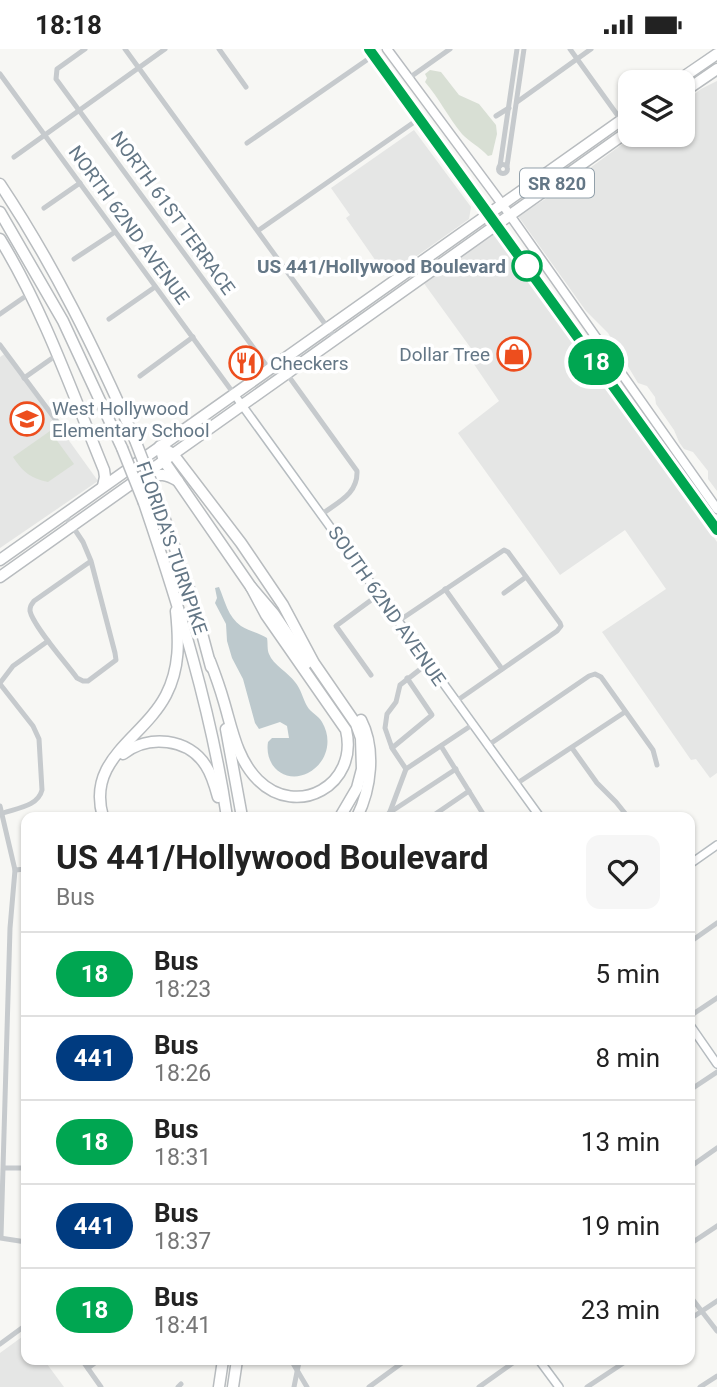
<!DOCTYPE html>
<style>
:root{--surface:#fff;--page:#f6f6f6;--text:#222;--muted:#767676;--line:#e0e0e0}
body{margin:0;font-family:Roboto,sans-serif;background:var(--page);color:var(--text);height:100vh;display:flex;flex-direction:column;font-size:26px;white-space:nowrap}
*{box-sizing:border-box;margin:0}
p{font-size:23px;color:var(--muted)}
.icon{flex:none;width:38px;height:38px;fill:none;stroke:currentColor;stroke-width:2;stroke-linecap:round;stroke-linejoin:round}
.map{position:relative;flex:1;overflow:hidden}
.drawer{position:absolute;left:21px;top:763px;width:674px;height:553px;display:flex;flex-direction:column;background:var(--surface);border-radius:14px;box-shadow:0 2px 5px #0004}
.drawer>*{flex:none}
.badge{padding:0 14px;border-radius:23px;font-size:24px;line-height:46px}
.fabs{position:absolute;left:618px;top:21px;display:grid;gap:14px}
.fabs a{display:grid;place-items:center;width:77px;height:77px;border-radius:14px;background:var(--surface);box-shadow:0 2px 5px #0004;font-size:35px}
.map>.badge{position:absolute;translate:-50% -50%;box-shadow:0 0 0 4px #fff}
.round{display:grid;place-items:center;flex:none;width:74px;height:74px;border-radius:14px;background:var(--page)}
.overview{display:flex;align-items:center;justify-content:space-between;height:119px;padding:0 35px}
h1{font-size:33px;font-weight:700;line-height:52px}
ul{padding:0;list-style:none}
li{display:flex;align-items:center;gap:21px;height:84px;padding:0 35px;border-top:2px solid var(--line)}
li div{flex:1}
li b{display:block;font-size:26px}
li em{font-style:normal}
li .badge{min-width:77px;font-weight:700;text-align:center}
.status{display:flex;justify-content:space-between;align-items:center;height:49px;padding:0 35px;background:var(--surface);direction:ltr}
.status svg{height:19px;fill:currentColor}
.map>svg:first-child{display:block}
</style>
<div class="status"><b>18:18</b><svg viewBox="0 0 49 12"><path d="M0 12V9h3v3zM5 12V6h3v6zM10 12V3h3v9zM15 12V0h3v12zM26 1h20v11H26zM47 4h2v5h-2z"/></svg></div>
<div class="map">
<svg width="717" height="1338" viewBox="0 0 717 1338">
<rect width="100%" height="100%" fill="#f7f7f4"/>
<!-- built -->
<g fill="#e5e6e5">
<path d="M717 32V442L708 430V422L693 403 684 400 679 393 674 381 656 355 655 348 647 337 638 334 608 284 586 262 518 167 563 139 632 88 638 86H682L683 54 701 40Z"/>
<path d="M414 81 471 158 469 170 387 228 346 169 350 166 331 139Z"/>
<path d="M500 179 717 493V724L710 729 696 710 691 711 602 583 666 540 625 481 560 526 458 384 499 352 465 302 470 298 423 233Z"/>
<path d="M6 304 98 432 0 499V308Z"/>
<path d="M26 1285V1311H44L64 1338H0V1304Z"/>
</g>
<!-- green -->
<g fill="#d8dfd4">
<path d="M430 21 441 23 459 46 479 55 496 76 497 85 492 106 488 107C481 99 467 91 462 85 448 68 439 49 425 33L427 29 425 25Z"/>
<path d="M50 382 74 415 48 433C30 429 23 423 13 408Z"/>
</g>
<!-- water -->
<path fill="#bdc9cd" d="M219 538C225 552 228 568 241 577 249 582 259 584 267 589 268 594 267 601 269 605 273 616 289 624 295 633 301 640 303 650 307 657 311 664 318 666 322 673 333 691 327 714 308 724 286 735 264 718 268 693L272 689H289L287 677 280 673 259 680 255 674 243 630 232 609 227 592 226 575 215 554 217 549 215 539Z"/>
<g fill="none" stroke-linecap="round" stroke-linejoin="round">
<defs>
<g id="secondary">
<path d="M234 345 540 768"/>
<path d="M690 815 717 796"/>
<path d="M690 976 717 1015"/>
<path d="M539 1311 559 1338"/>
</g>
<g id="primary">
<path d="M369 0 717 481"/>
<path d="M387 0 502 155 717 460"/>
</g>
<g id="highway">
<path d="M676 33 717 5"/>
<path d="M682 44 717 20"/>
<path d="M0 135C54 216 96 302 135 391"/>
<path d="M0 163 63 272 122 399"/>
<path d="M0 190C44 262 72 343 104 421L105 428 103 437"/>
<path d="M160 397 173 405 241 494 283 556 314 614 356 675 361 689 362 720 357 739 340 768"/>
<path d="M162 405 164 412 251 538 274 565 307 614"/>
<path d="M147 429C160 424 166 425 178 432"/>
<path d="M156 445 193 551 211 618"/>
<path d="M144 454C179 557 211 660 227 768"/>
<path d="M0 511 630 65"/>
<path d="M0 528 630 81"/>
<path d="M210 612C215 625 220 639 224 653 232 680 237 710 258 731 297 770 359 736 346 681L266 566 251 538"/>
<path d="M226 680 242 768"/>
<path d="M123 705C148 685 189 689 206 717 212 726 215 737 218 748"/>
<path d="M103 768C86 710 143 690 166 646 180 619 179 591 176 562"/>
<path d="M357 768C371 740 376 700 361 671"/>
<path d="M219 1338 223 1311"/>
<path d="M233 1338 237 1311"/>
</g>
</defs>
<!-- secondary casing -->
<use href="#secondary" stroke="#b6bcc0" stroke-width="10"/>
<!-- primary casing -->
<use href="#primary" stroke="#b7bbbf" stroke-width="11"/>
<!-- highway casing -->
<use href="#highway" stroke="#b8bcbf" stroke-width="13"/>
<!-- street -->
<g stroke="#c6cacd" stroke-width="5">
<path d="M85 0 57 20 56 30 269 320"/>
<path d="M125 0 336 290"/>
<path d="M219 0 246 38"/>
<path d="M570 0 621 71"/>
<path d="M0 25 234 345"/>
<path d="M409 29 450 0"/>
<path d="M517 53 591 0"/>
<path d="M496 67 509 59"/>
<path d="M247 94 374 6"/>
<path d="M14 108 165 0"/>
<circle cx="503" cy="120" r="4.5"/>
<path d="M500 117 517 0"/>
<path d="M507 117 524 0"/>
<path d="M44 159 80 134"/>
<path d="M259 181 420 69"/>
<path d="M74 210 115 183"/>
<path d="M0 265 23 249"/>
<path d="M109 270 155 238"/>
<path d="M0 296 67 386"/>
<path d="M287 325 357 422C358 445 338 453 322 465"/>
<path d="M140 327 193 288"/>
<path d="M24 329 51 310"/>
<path d="M65 466 83 493 91 512 115 604 116 611 88 632H83L77 629C67 615 33 577 30 562 30 557 31 556 34 552L91 512"/>
<path d="M445 540 502 620"/>
<path d="M504 544 526 528"/>
<path d="M397 573 504 501 508 503 560 574 561 577 557 582 455 653"/>
<path d="M371 626 336 577 378 546"/>
<path d="M0 634 13 617 48 592"/>
<path d="M0 635 33 677 39 690 42 741C38 757 18 759 3 764"/>
<path d="M441 697 485 768"/>
<path d="M487 697 589 627 595 625 601 628 653 701 657 716"/>
<path d="M392 699 432 666 407 629"/>
<path d="M572 699 597 734 616 753 628 768"/>
<path d="M406 720 392 699 385 679 387 665 396 653 400 636 427 615"/>
<path d="M516 735 625 663"/>
<path d="M0 757 15 821 10 879 1 1188"/>
<path d="M389 764 456 720"/>
<path d="M388 768 406 720 472 676"/>
<path d="M431 768 469 742"/>
<path d="M15 821 26 820"/>
<path d="M690 893 717 874"/>
<path d="M690 967 717 949"/>
<path d="M690 1041 717 1023"/>
<path d="M690 1118 717 1099"/>
<path d="M4 1119H26"/>
<path d="M0 1189 26 1193"/>
<path d="M690 1195 717 1177"/>
<path d="M690 1247 717 1282"/>
<path d="M690 1270 717 1252"/>
<path d="M0 1295 26 1276"/>
<path d="M82 1311 101 1338"/>
<path d="M291 1311 307 1338"/>
<path d="M88 1319 99 1311"/>
<path d="M178 1338 181 1335"/>
<path d="M294 1338 299 1313 302 1311"/>
<path d="M369 1338 406 1311"/>
<path d="M479 1338 517 1311"/>
<path d="M587 1338 628 1311"/>
<path d="M700 1338 717 1327"/>
</g>
<!-- secondary -->
<use href="#secondary" stroke="#fff" stroke-width="7"/>
<!-- primary -->
<use href="#primary" stroke="#fff" stroke-width="8"/>
<!-- highway -->
<use href="#highway" stroke="#fff" stroke-width="10"/>
<defs>
<g id="highway-bridge">
<path d="M135 391 156 445"/>
<path d="M122 399 144 454"/>
</g>
</defs>
<!-- highway-bridge casing -->
<use href="#highway-bridge" stroke="#b8bcbf" stroke-width="13" stroke-linecap="butt"/>
<!-- highway-bridge -->
<use href="#highway-bridge" stroke="#fff" stroke-width="10"/>
</g>
<g fill="none" stroke-linecap="round" stroke-linejoin="round">
<defs>
<path id="line" d="M369 0 717 481"/>
</defs>
<!-- line casing -->
<use href="#line" stroke="#fff" stroke-width="16"/>
<!-- line -->
<use href="#line" stroke="#00a651" stroke-width="10"/>
</g>
<!-- icons -->
<defs>
<symbol id="shop-ring" viewBox="-11 -11 22 22"><circle r="9.5" fill="#fff" stroke="#ed4e1e" stroke-width="1.5"/><path d="M-5-2.5h2.3a2.7 3.5 0 0 1 5.4 0H5L5.5 6h-11ZM-1.5-2.5h3a1.5 2.3 0 0 0-3 0Z" fill="#ed4e1e"/></symbol>
<symbol id="restaurant-ring" viewBox="-11 -11 22 22"><circle r="9.5" fill="#fff" stroke="#ed4e1e" stroke-width="1.5"/><path d="M-5-6h1v4h1v-4h1v4h1v-4h1v5L-1.5 .5V6h-2V.5L-5-1ZM5-6V6H3V1.5H1.5Q1.5-4 5-6Z" fill="#ed4e1e"/></symbol>
<symbol id="school-ring" viewBox="-11 -11 22 22"><circle r="9.5" fill="#fff" stroke="#ed4e1e" stroke-width="1.5"/><path d="M0-5L7-2L0 1L-7-2ZM-4 1L0 2.5L4 1V4Q0 6-4 4Z" fill="#ed4e1e"/></symbol>
</defs>
<g fill-rule="evenodd">
<use href="#shop-ring" x="495" y="286" width="38" height="38"/>
<use href="#restaurant-ring" x="227" y="295" width="38" height="38"/>
<use href="#school-ring" x="8" y="351" width="38" height="38"/>
</g>
<!-- markers -->
<circle fill="#fff" stroke="#00a651" stroke-width="3.5" cx="527" cy="217" r="14"/>
<g text-anchor="middle" dominant-baseline="central" stroke-width="7" stroke-linejoin="round" paint-order="stroke">
<!-- shield labels -->
<rect fill="#fff" stroke="#92a0aa" stroke-width="2" x="520" y="119.5" width="74" height="29" rx="5"/>
<g font-size="18" font-weight="bold" fill="#647786">
<text x="557" y="134">SR 820</text>
</g>
<!-- street labels -->
<g font-size="19" fill="#647786" stroke="#fff">
<text transform="translate(173 164) rotate(54)">NORTH 61ST TERRACE</text>
<text transform="translate(129 176) rotate(54)">NORTH 62ND AVENUE</text>
<text transform="translate(172 499) rotate(71)">FLORIDA'S TURNPIKE</text>
<text transform="translate(387 557) rotate(55)">SOUTH 62ND AVENUE</text>
</g>
<!-- stop labels -->
<g font-size="19" font-weight="bold" fill="#647786" stroke="#fff" text-anchor="end">
<text x="506" y="217">US 441/Hollywood Boulevard</text>
</g>
<!-- poi labels -->
<g font-size="19" fill="#647786" stroke="#fff" text-anchor="start">
<text x="490" y="305" text-anchor="end">Dollar Tree</text>
<text x="270" y="314">Checkers</text>
<text x="52" y="359">West Hollywood<tspan x="52" dy="22">Elementary School</tspan></text>
</g>
</g>
</svg>
<div class="fabs">
<a><svg class="icon" aria-label="layers" viewBox="0 0 24 24"><path d="M12 4l9 5-9 5-9-5zM3 14l9 5 9-5"/></svg></a>
</div>
<b class="badge" style="left:596px;top:313px;background:#00a651;color:#fff">18</b>
<section class="drawer">
<div class="overview"><div><h1>US 441/Hollywood Boulevard</h1><p>Bus</p></div><a class="round"><svg class="icon" aria-label="heart" viewBox="0 0 24 24"><path d="M12 20l-8-8c-3-5 5-10 8-4 3-6 11-1 8 4z"/></svg></a></div>
<ul>
<li><span class="badge" style="background:#00a651;color:#fff">18</span><div><b>Bus</b><p>18:23</p></div><em>5 min</em></li>
<li><span class="badge" style="background:#003b80;color:#fff">441</span><div><b>Bus</b><p>18:26</p></div><em>8 min</em></li>
<li><span class="badge" style="background:#00a651;color:#fff">18</span><div><b>Bus</b><p>18:31</p></div><em>13 min</em></li>
<li><span class="badge" style="background:#003b80;color:#fff">441</span><div><b>Bus</b><p>18:37</p></div><em>19 min</em></li>
<li><span class="badge" style="background:#00a651;color:#fff">18</span><div><b>Bus</b><p>18:41</p></div><em>23 min</em></li>
</ul>
</section>
</div>
